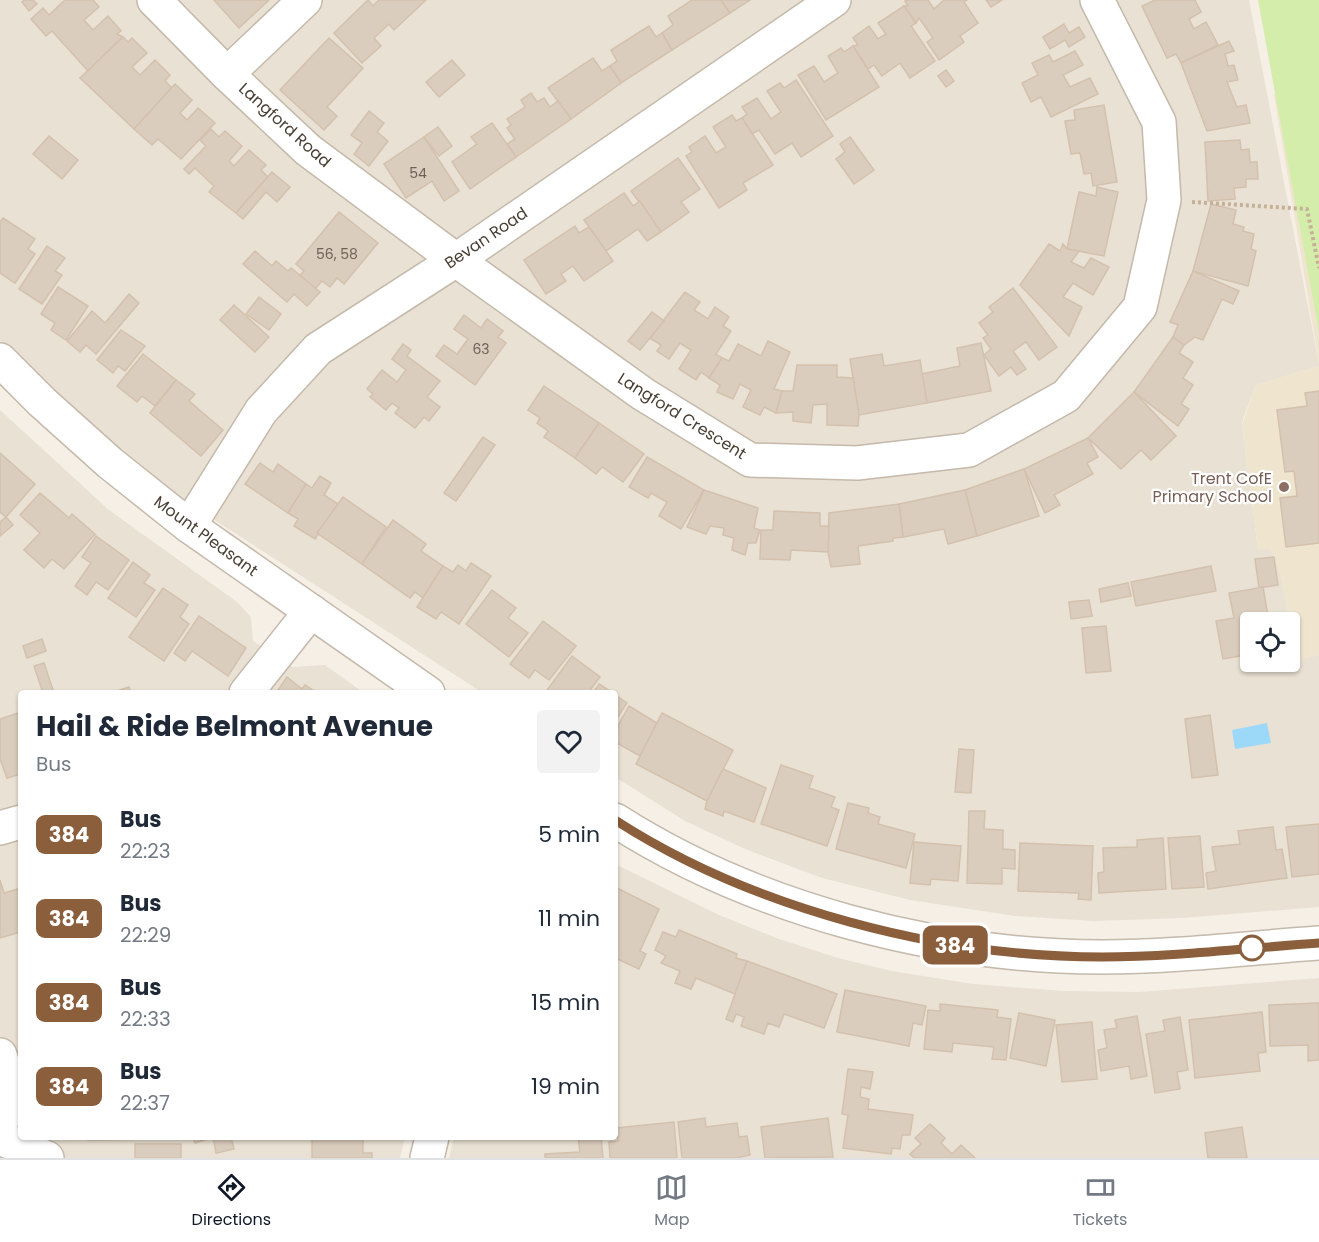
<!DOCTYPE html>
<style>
:root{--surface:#fff;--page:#f2f2f3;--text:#1f2937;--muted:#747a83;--line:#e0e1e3;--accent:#111827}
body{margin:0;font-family:Poppins,sans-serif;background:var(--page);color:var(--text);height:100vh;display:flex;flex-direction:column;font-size:22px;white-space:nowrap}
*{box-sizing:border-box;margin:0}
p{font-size:20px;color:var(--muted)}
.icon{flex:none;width:33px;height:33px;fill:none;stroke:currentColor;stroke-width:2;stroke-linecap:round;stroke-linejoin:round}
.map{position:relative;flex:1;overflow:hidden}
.side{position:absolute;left:18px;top:690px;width:600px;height:450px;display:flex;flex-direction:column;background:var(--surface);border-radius:6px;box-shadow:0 2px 4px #0004}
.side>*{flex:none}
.badge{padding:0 12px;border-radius:9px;font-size:21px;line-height:39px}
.fabs{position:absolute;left:1240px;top:612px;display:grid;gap:12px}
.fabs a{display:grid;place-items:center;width:60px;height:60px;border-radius:6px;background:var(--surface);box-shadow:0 2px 4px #0004;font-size:30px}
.map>.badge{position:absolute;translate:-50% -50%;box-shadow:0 0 0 3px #fff}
.round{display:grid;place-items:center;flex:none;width:63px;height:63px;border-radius:6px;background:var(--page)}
.overview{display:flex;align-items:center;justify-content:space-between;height:102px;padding:0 18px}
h1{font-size:28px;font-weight:700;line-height:45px}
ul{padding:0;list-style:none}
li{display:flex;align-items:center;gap:18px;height:84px;padding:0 18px}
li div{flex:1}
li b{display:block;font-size:22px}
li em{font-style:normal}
li .badge{min-width:66px;font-weight:700;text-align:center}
.menu{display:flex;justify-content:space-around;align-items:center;height:84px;border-top:2px solid var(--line);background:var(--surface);font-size:16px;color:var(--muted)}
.menu a{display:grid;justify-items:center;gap:3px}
.menu .active{color:var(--accent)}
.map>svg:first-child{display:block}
</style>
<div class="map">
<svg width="1319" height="1158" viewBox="0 0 1319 1158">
<rect width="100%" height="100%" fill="#f5efe6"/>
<!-- residential -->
<g fill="#e9e1d3">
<path d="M0 0H1249L1319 364V366L1256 385 1243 419 1242 425 1258 549H1271L1281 576 1290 622H1251V662H1290V624L1297 660 1319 655V907L1182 918 1094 921 1015 916 910 900 822 878 745 849 685 821 615 777V693H483L160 485 0 341Z"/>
<path d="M0 410 109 510 237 602 251 617 253 641 293 667 325 665 364 693H21V1137H405L400 1158H0Z"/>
<path d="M615 864 719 915 779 939 838 958 892 971 973 984 1064 991 1139 992 1319 978V1158H449L454 1137H615Z"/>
</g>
<!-- education -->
<g fill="#efe4ce">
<path d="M1319 81V363L1274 94Z"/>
<path d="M1319 366V655L1297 660 1281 576 1271 549H1258L1242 425 1256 385Z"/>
</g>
<!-- green -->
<path fill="#d4edaa" d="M1258 0H1319V332Z"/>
<!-- water -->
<path fill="#9cd9f8" d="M1267 723 1271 743 1235 749 1232 730Z"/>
<!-- building -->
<g fill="#dbcdbd" stroke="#d3c1ad" stroke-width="1.5">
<path d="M25 0H33L37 4 29 11 22 2Z"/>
<path d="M65 0H93L99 7 84 20 93 30 108 16 121 31 117 34 123 37 88 71 52 31 46 36 31 19 43 8 49 15Z"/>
<path d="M214 0H269L239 28Z"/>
<path d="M368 0 373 6 379 0H426L394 30 389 24 374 38 381 46 362 63 334 33Z"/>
<path d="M692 0H721L730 13 672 50 662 33 673 25 668 16Z"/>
<path d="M721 0H750L730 13Z"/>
<path d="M907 0H928L934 9 944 0H967L964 2 978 23 960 36 964 42 939 60 927 42 933 38 919 18 916 23 904 6H908L905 1Z"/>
<path d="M986 0H1002L991 7Z"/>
<path d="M1155 0H1195L1201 12 1189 19 1194 29 1206 22 1218 45 1181 63 1176 54 1167 58 1142 6Z"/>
<path d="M904 6 916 23 911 26 935 61 910 78 900 63 882 76 874 65 868 69 853 46 858 45 853 38 869 26 878 39 886 34 878 23Z"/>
<path d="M1064 24 1069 33 1079 27 1085 37 1069 47 1065 40 1050 49 1043 37Z"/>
<path d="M649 26 656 37 662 33 672 50 621 83 610 66 617 61 611 50Z"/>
<path d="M123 37 128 42 132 38 147 53 132 67 140 75 155 60 170 75 165 81 172 88 134 129 80 78Z"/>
<path d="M329 38 363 68 327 107 337 116 324 130 280 90Z"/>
<path d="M1229 41 1234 51 1225 54 1228 66 1234 65 1238 80 1227 82 1237 107 1246 105 1250 123 1207 131 1181 63Z"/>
<path d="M853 46 879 87 826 120 798 75 814 66 824 82 838 73 828 56 841 48 844 52Z"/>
<path d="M1075 51 1083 65 1063 75 1070 87 1090 78 1098 94 1051 117 1041 97 1031 102 1022 83 1038 75 1032 63 1049 55 1053 62Z"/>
<path d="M593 58 602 71 610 66 621 83 571 119 548 88Z"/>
<path d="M452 60 465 75 439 97 426 82Z"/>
<path d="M946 70 954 81 946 87 938 76Z"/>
<path d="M796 80 833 136 801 157 792 143 775 154 759 130 752 134 742 118 747 114 742 107 757 98 771 119 781 112 767 91 780 83 784 88Z"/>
<path d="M175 84 192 100 180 113 187 120 198 108 215 123 181 159 158 139 152 145 134 129Z"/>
<path d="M531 93 537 102 544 98 550 107 558 101 571 119 516 157 507 144 515 139 507 128 511 125 507 119 525 107 521 100Z"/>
<path d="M1104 105 1117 182 1093 186 1091 173 1084 174 1080 153 1071 154 1065 121 1075 120 1074 110Z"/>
<path d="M369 111 384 123 377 132 388 141 369 166 354 154 362 143 351 135Z"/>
<path d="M732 115 736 121 742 118 773 165 743 183 747 190 719 208 686 156 692 152 689 147 705 136 716 153 726 147 713 127Z"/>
<path d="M492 123 516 157 470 189 452 162 477 144 471 137Z"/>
<path d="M438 127 452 146 439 156 424 137Z"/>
<path d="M211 129 219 137 225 131 242 146 229 161 234 166 249 150 266 165 261 170 268 177 236 213 209 192 214 186 195 168 189 174 184 169 206 146 200 140Z"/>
<path d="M49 136 78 160 62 179 33 154Z"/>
<path d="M424 137 459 191 444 201 432 181 406 198 384 164Z"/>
<path d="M850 137 874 170 854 184 836 159 845 152 840 144Z"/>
<path d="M1240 140 1241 150 1249 149 1250 162H1257L1258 179H1246V187L1234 188 1235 199 1208 201 1205 142Z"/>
<path d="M678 158 700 189 681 202 689 212 661 232 631 191Z"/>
<path d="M272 172 290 187 277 202 266 192 243 219 236 213Z"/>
<path d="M1097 187 1118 192 1104 256 1067 249 1079 192 1096 196Z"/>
<path d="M624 193 633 206 640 201 661 232 647 241 638 229 606 251 584 220Z"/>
<path d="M1211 204 1236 210 1233 224 1244 227 1243 231 1254 234 1251 249 1256 251 1248 286 1193 271Z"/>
<path d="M339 212 378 243 344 284 337 278 330 287 322 281 315 289 300 275 304 271 296 264Z"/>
<path d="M3 218 35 239 28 249 35 254 15 283 0 273V222Z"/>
<path d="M575 226 579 233 589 227 613 261 584 281 573 266 561 274 566 281 546 294 524 260Z"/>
<path d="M1049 244 1060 251 1063 244 1067 249 1079 251 1071 262 1084 268 1091 258 1109 267 1093 295 1073 283 1063 297 1082 307 1069 336 1020 285Z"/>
<path d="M47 246 65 258 55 271 62 275 42 304 19 289Z"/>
<path d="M255 251 272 266 276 261 288 271 291 268 320 292 307 306 294 294 287 302 243 264Z"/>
<path d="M1193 271 1239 291 1233 304 1222 299 1203 340 1195 337 1184 345 1173 337 1178 325 1170 322Z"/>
<path d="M58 287 88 306 66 340 51 330 55 323 41 314Z"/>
<path d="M1013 288 1057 347 1039 360 1026 342 1013 351 1026 369 1017 375 1011 367 999 376 984 355 991 349 983 338 988 335 979 323 993 312 989 307Z"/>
<path d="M685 292 700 302 694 310 708 319 715 307 729 317 723 326 731 331 716 354 722 358 709 378 701 372 696 380 679 369 691 350 680 343 669 359 657 351 661 345 650 338Z"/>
<path d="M129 294 139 303 96 354 86 345 80 352 67 341 92 311 105 323Z"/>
<path d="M259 297 281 314 269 330 246 314Z"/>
<path d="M234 305 269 337 255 352 220 320Z"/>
<path d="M652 312 664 321 640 350 628 341Z"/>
<path d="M464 315 481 328 487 319 503 331 498 337 506 343 475 385 436 356 444 345 457 354 468 339 454 329Z"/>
<path d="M121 330 145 346 125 371 118 366 113 373 97 360Z"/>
<path d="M1173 337 1184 345 1179 353 1193 362 1183 378 1193 385 1181 404 1189 409 1178 426 1134 392Z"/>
<path d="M768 341 790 352 774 389 782 391 776 413 764 407 760 415 743 407 751 390 740 384 733 399 717 392 720 385 709 378 722 358 729 361 738 344 761 356Z"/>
<path d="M981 343 991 391 927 403 921 374 960 366 957 348Z"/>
<path d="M403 344 411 350 407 356 440 381 427 397 440 407 429 421 424 417 415 428 395 413 399 408 392 403 386 410 370 397 373 394 367 389 382 370 397 382 406 370 392 359Z"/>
<path d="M143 354 176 380 155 406 142 396 137 402 117 386Z"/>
<path d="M882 354 884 366 920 360 927 403 859 415 850 359Z"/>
<path d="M797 365H837V377L853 378 859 415 858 426 827 425V404L813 405 811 423 793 421V412L776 413 782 391H793Z"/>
<path d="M176 380 195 394 189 401 223 430 201 456 150 413Z"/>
<path d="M544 386 599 423 575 458 544 437 548 431 537 423 540 418 528 410Z"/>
<path d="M1319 391V543L1286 547 1280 498 1297 496 1294 471 1285 472 1277 410 1307 406 1305 393Z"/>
<path d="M1134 392 1176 436 1151 460 1141 450 1121 469 1088 438Z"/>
<path d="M599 423 644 454 623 482 602 467 596 474 575 458Z"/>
<path d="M483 437 495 445 456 501 444 493Z"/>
<path d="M1088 438 1098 457 1087 463 1093 474 1054 495 1060 505 1045 513 1024 469Z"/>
<path d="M0 453 35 484 6 517 0 512Z"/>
<path d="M647 457 704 490 681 529 659 516 667 502 651 493 648 498 629 487Z"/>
<path d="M260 463 273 472 278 464 306 484 288 513 245 484Z"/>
<path d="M1024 469 1039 516 977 536 965 490Z"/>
<path d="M320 476 331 483 324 495 338 504 315 539 294 526 298 519 288 513 306 484 312 488Z"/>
<path d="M704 490 758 508 754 528 760 530 756 543H748L745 555 732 550 734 538 723 535 724 528 710 526 706 534 687 527Z"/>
<path d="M965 490 977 536 948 544 944 529 903 537 899 504Z"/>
<path d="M40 493 69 518 72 514 95 534 64 569 52 559 44 568 24 550 40 533 20 515Z"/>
<path d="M343 497 386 527 362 564 317 533Z"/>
<path d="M899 504 903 537 893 538V541L858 546 860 564 831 567 828 552 829 513Z"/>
<path d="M774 511 820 513V526H829L828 552 791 550 790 560 760 559 761 530H773Z"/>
<path d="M6 517 13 525 0 536V522Z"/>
<path d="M393 520 426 544 421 551 443 566 423 598 415 592 410 598 362 564Z"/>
<path d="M96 536 129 560 108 590 96 582 87 595 75 586 91 563 82 557Z"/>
<path d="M1274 557 1278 585 1259 588 1255 559Z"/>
<path d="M133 562 150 575 144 583 155 590 136 617 108 598Z"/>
<path d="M471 563 491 576 459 624 441 612 436 619 417 607 443 566 453 572 458 565 466 571Z"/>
<path d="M1211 566 1216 591 1136 606 1131 582Z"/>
<path d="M1128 583 1131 596 1101 602 1099 589Z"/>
<path d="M1263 587 1269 622H1251V654L1223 659 1216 621 1234 618 1229 593Z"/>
<path d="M163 588 188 605 180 617 189 624 164 661 129 637Z"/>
<path d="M492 590 516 608 508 618 528 633 509 657 466 624Z"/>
<path d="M1089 600 1092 616 1071 619 1069 602Z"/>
<path d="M199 616 246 648 228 676 192 651 185 661 174 653Z"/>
<path d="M543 621 576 646 549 680 535 670 529 678 510 664Z"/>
<path d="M1106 626 1111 671 1086 673 1082 628Z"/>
<path d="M42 639 46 651 27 658 23 646Z"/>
<path d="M572 656 600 677 588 693H545Z"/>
<path d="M44 663 53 690 46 693H43L34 666Z"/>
<path d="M287 677 302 689 305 685 317 693H276Z"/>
<path d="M599 684 613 693H593Z"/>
<path d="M129 687 131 693H111Z"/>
<path d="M615 695 627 703 615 721Z"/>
<path d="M629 706 657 723 640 756 615 742V731Z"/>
<path d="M21 712V774L7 778 0 759V719Z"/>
<path d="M662 713 733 750 707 801 636 764Z"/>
<path d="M1210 715 1218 775 1192 778 1185 719Z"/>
<path d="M959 749 974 750 971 793 955 792Z"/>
<path d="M781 765 813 776 809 788 835 797 831 807 839 810 827 846 761 824Z"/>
<path d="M723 769 766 788 754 822 724 811 723 816 705 809 707 801Z"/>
<path d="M848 803 869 808 868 813 880 817 878 824 915 834 906 868 836 849Z"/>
<path d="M969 811H985L984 829 1003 830V849L1015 850V869L1002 868V884L967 883Z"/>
<path d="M1319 824V874L1292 877 1286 827Z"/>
<path d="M1273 827 1276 850 1282 849 1287 878 1208 889 1206 873 1216 871 1212 847 1240 844 1238 831Z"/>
<path d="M1200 836 1204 887 1172 889 1168 838Z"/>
<path d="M1163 838 1166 889 1099 893 1098 873 1104 872 1103 848 1137 847V840Z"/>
<path d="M914 842 961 846 958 881 931 879 930 885 910 883Z"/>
<path d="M1020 843 1093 846 1091 900 1078 899 1079 893 1018 891Z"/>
<path d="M0 880 4 893 21 888V932L0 938Z"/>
<path d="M615 887 659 909 640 951 646 954 639 969 615 958Z"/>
<path d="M679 930 737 954 736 958 747 961 735 994 696 978 691 989 675 983 680 971 661 963 666 956 655 950 663 932 676 937Z"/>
<path d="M747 961 837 994 824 1028 784 1014 779 1027 768 1023 764 1034 741 1026 744 1017 736 1014 733 1022 726 1019Z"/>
<path d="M845 990 926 1006 922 1025 913 1023 909 1046 837 1032Z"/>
<path d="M1319 1003V1060L1308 1061V1045L1270 1046 1269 1005Z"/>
<path d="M940 1004 998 1010 997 1017 1011 1019 1006 1060 992 1059 994 1047 953 1043 952 1052 924 1049 928 1010 940 1011Z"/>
<path d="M1262 1012 1266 1052 1258 1053 1260 1071 1195 1078 1189 1020Z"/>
<path d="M1019 1013 1055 1020 1046 1066 1010 1058Z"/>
<path d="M1137 1016 1147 1076 1131 1079 1129 1066 1101 1071 1098 1050 1107 1048 1104 1030 1117 1028 1115 1020Z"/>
<path d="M1180 1017 1188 1070 1177 1072 1180 1089 1155 1093 1146 1034 1165 1031 1163 1020Z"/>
<path d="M1092 1022 1097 1079 1062 1082 1056 1025Z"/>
<path d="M848 1069 873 1072 870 1089 861 1087 860 1097 869 1099 868 1109 913 1115 910 1135H902L900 1149 892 1148 891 1154 843 1148 848 1115 842 1114Z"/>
<path d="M705 1118 706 1127 737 1123 739 1137 747 1136 750 1155 736 1158H682L678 1122Z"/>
<path d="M828 1118 833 1157 765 1158 761 1127Z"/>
<path d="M674 1122 677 1158H610L609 1142 618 1141 616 1128Z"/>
<path d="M930 1124 945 1138 941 1143 952 1154 961 1145 975 1158H914L910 1154 921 1144 915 1138Z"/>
<path d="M1242 1127 1247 1158H1208L1205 1133Z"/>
<path d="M88 1137H155V1139L88 1140Z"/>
<path d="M193 1137H212V1138L195 1143Z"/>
<path d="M213 1137H231L234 1149 216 1153Z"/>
<path d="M312 1137H363V1153H372V1158H312Z"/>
<path d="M578 1137H601L603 1158H545V1154L580 1152Z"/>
<rect x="135" y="1144" width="46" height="14"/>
</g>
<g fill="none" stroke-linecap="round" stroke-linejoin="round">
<defs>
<g id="minor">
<path d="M154 0 227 74 308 150 456 260 643 394 750 460 857 463 969 450 1066 396 1140 307 1164 200 1159 122 1097 0"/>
<path d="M227 74 305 0"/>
<path d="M0 360 42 402 110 463 189 526 428 693"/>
<path d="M189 526 261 411 318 349 456 260 834 0"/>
<path d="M246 693 311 611"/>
<path d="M615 820C754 909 937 957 1102 957 1174 957 1247 948 1319 943"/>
<path d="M0 828 21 822"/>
<path d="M0 1055 10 1086 0 1129"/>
<path d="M0 1138 47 1158"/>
<path d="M427 1158 432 1137"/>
</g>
</defs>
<!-- minor casing -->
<use href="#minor" stroke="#c4b9ab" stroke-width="36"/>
<!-- path -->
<path stroke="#c5b197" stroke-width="4" stroke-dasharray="3 3" stroke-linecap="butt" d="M1192 202 1307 209 1319 268"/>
<!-- minor -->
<use href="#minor" stroke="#fff" stroke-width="33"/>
</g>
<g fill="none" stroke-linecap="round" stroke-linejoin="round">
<defs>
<path id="line" d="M615 820C753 909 939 957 1102 957 1174 957 1247 948 1319 943"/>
</defs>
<!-- line casing -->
<use href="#line" stroke="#fff" stroke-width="14"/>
<!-- line -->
<use href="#line" stroke="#8b5e3c" stroke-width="9"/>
</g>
<!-- markers -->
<circle fill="#8d6e63" stroke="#fff" stroke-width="2" cx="1284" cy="487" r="6"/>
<circle fill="#fff" stroke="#8b5e3c" stroke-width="3" cx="1252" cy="948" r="12"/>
<g text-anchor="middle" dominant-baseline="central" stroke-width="4.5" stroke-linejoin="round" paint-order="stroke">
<!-- number labels -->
<g font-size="14" fill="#6d6256">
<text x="418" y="173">54</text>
<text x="337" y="254">56, 58</text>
<text x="481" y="349">63</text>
</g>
<!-- street labels -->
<g font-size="16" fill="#483f34" stroke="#fff">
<text transform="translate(285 125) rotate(42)">Langford Road</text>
<text transform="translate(486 238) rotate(-34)">Bevan Road</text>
<text transform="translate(682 416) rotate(32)">Langford Crescent</text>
<text transform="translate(206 536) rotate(36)">Mount Pleasant</text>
</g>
<!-- education labels -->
<g font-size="16" fill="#785e54" stroke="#fff" text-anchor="end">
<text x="1272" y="478">Trent CofE<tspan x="1272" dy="18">Primary School</tspan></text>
</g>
</g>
</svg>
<div class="fabs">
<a><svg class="icon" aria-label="locate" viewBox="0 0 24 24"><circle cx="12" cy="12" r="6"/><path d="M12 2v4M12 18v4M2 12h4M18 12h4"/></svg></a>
</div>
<b class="badge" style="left:955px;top:945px;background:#8b5e3c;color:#fff">384</b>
<section class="side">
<div class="overview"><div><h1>Hail &amp; Ride Belmont Avenue</h1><p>Bus</p></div><a class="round"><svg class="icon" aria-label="heart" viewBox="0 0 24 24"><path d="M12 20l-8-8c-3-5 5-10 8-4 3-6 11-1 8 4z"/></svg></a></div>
<ul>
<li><span class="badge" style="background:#8b5e3c;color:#fff">384</span><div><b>Bus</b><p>22:23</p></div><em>5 min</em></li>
<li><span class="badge" style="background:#8b5e3c;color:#fff">384</span><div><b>Bus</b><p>22:29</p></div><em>11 min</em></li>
<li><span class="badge" style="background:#8b5e3c;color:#fff">384</span><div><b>Bus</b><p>22:33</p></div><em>15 min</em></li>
<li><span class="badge" style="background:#8b5e3c;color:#fff">384</span><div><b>Bus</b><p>22:37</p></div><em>19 min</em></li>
</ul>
</section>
</div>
<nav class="menu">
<a class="active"><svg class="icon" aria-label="directions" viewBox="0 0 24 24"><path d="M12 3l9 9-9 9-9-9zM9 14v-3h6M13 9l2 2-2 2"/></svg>Directions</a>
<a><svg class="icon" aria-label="map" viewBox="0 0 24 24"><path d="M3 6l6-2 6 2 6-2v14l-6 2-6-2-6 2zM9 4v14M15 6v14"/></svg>Map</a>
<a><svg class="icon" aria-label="tickets" viewBox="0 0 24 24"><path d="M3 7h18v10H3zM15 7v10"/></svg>Tickets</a>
</nav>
